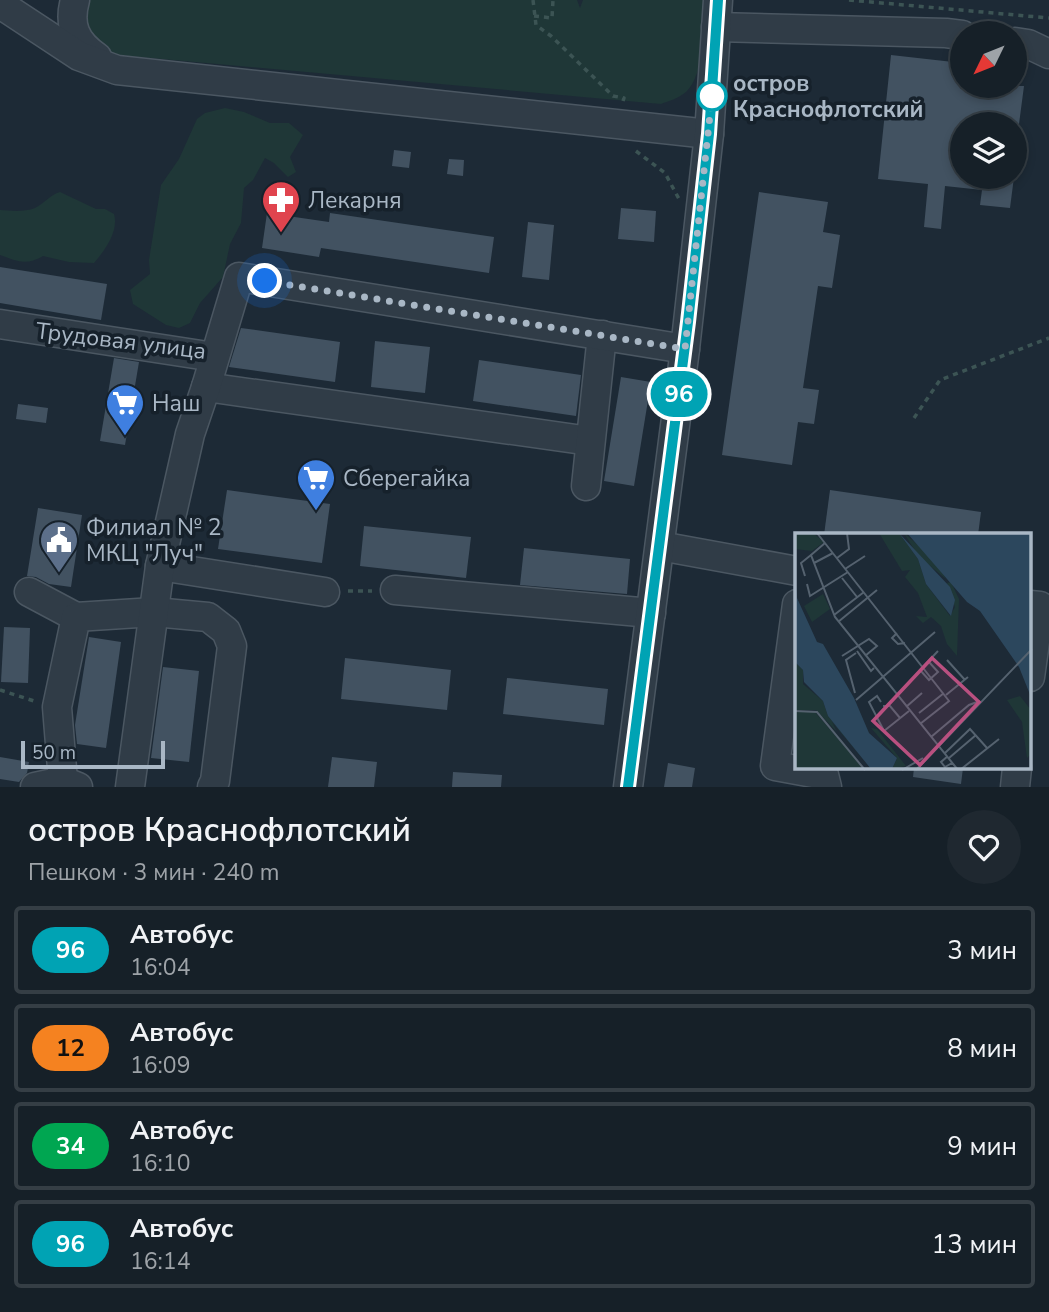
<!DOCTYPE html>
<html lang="ru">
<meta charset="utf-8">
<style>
:root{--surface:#162028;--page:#1f2830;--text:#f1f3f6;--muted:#9ea3a8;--line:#353e45}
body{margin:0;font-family:"Nunito Sans",sans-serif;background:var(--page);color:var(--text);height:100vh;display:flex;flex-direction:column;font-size:26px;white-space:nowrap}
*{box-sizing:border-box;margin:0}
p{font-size:23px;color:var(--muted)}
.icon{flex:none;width:38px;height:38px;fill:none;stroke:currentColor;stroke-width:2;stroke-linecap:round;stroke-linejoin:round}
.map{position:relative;height:787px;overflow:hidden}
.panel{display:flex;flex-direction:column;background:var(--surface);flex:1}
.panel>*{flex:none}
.badge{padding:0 14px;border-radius:23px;font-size:24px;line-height:46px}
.needle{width:46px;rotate:227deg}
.fabs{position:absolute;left:950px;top:21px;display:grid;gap:14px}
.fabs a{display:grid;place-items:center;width:77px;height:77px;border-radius:50%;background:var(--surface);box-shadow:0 4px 10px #0003,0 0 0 2px var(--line);font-size:35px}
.scale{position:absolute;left:21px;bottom:18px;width:144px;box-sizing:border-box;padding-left:7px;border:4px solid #a9b7c5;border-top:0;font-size:19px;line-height:24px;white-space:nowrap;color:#a9b7c5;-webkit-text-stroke:5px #16212b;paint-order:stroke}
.you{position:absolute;width:35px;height:35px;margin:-18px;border:5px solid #fff;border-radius:50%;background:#1a73e8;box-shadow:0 0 0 10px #1a73e833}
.map>.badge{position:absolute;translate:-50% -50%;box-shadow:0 0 0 4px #fff}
.round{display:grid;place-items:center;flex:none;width:74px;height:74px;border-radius:37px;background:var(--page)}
.summary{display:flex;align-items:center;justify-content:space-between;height:119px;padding:0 28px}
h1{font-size:33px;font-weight:600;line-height:52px}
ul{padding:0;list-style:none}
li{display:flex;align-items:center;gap:21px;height:88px;margin:0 14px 10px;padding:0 14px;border:4px solid var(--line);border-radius:7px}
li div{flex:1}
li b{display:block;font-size:26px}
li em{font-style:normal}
li .badge{min-width:77px;font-weight:700;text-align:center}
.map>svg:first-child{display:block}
</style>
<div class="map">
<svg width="1049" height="787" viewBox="0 0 1049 787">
<rect width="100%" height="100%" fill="#1d2a36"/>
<!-- green -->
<g fill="#1f3737">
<path d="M88 0H577L580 8 583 0H706C704 25 705 74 686 92 679 98 669 101 661 104L118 55C95 49 87 47 84 22 83 12 83 8 88 0Z"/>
<path d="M225 108 244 112 270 123H289L303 135 290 157 296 172 288 177 274 163 265 158 253 180 244 188 241 223 230 244 223 277 200 303 190 323 179 328 166 325 133 304 130 290 150 274 149 260 161 185 179 159 197 119 205 113Z"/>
<path d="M60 192 96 209H105L114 214C119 231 105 250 94 263L69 262 43 256C26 266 17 261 0 255V210C11 211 25 212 35 208 45 203 50 195 60 192Z"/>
</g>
<!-- building -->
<g fill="#425261">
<path d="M891 55 962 63V86H1024L1019 124H962V177H1014L1010 208 980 205 982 190 945 186 941 229 924 227 928 184 878 179Z"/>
<path d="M394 150 411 152 409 168 392 166Z"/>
<path d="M449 159 464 160 463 176 447 174Z"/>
<path d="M759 192 828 202 823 232 840 235 832 288 818 286 803 388 819 390 814 424 798 422 792 465 722 455Z"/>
<path d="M621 208 656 211 654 242 618 239Z"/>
<path d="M267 213 329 222 330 213 494 237 489 273 321 248 319 257 262 248Z"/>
<path d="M528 222 554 225 549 280 522 277Z"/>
<path d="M0 267 107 284 101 320 0 303Z"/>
<path d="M241 328 340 342 335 382 229 367Z"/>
<path d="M375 341 430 347 425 393 371 387Z"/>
<path d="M114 358 139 362 125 445 100 441Z"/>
<path d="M479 360 581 375 576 416 473 401Z"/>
<path d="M621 377 651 382 634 486 604 481Z"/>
<path d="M18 404 48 408 46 423 16 419Z"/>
<path d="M227 490 330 504 322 563 218 549Z"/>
<path d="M830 490 981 512 978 535H824Z"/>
<path d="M38 508 82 515 71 587 49 584 36 577 27 576Z"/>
<path d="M364 526 471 537 466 578 360 566Z"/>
<path d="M524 548 630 559 627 594 520 585Z"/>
<path d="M4 627 30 628 28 683 1 682Z"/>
<path d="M89 637 121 642 106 748 77 744 75 725Z"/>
<path d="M345 658 451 670 447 710 341 699Z"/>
<path d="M163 667 199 671 189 762 151 758Z"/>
<path d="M507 678 608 689 604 725 503 714Z"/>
<path d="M0 757 29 762 27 773 19 782 0 779Z"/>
<path d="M332 757 377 762 374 787H328Z"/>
<path d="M668 763 695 768 692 787H664Z"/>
<path d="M914 768H963L961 784 913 777Z"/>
<path d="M453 772 502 775 501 787H452Z"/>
</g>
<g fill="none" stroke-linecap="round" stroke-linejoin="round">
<defs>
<g id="minor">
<path d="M75 0C68 25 75 42 97 57"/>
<path d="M0 4 79 56 117 70 709 134"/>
<path d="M716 27 946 33 962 35"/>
<path d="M1015 42 1028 44 1049 54"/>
<path d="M0 324 214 357"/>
<path d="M206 387 590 441"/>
<path d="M586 486 602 335"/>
<path d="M660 546 797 571"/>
<path d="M160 566 325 592"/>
<path d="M395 590 651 613"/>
<path d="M29 592 76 617"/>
<path d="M797 604 775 766 824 775 827 787"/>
<path d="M1030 605 1040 606 1030 677"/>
<path d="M63 781 57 707 76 617 154 612 208 617 226 631 232 646 215 781 212 787"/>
<path d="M35 787 63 781 78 787"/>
<path d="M130 787 160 566 190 434 206 387 239 277 685 349"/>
<path d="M628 787 685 349 709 134 718 0"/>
<path d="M1015 787 1017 768"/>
</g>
</defs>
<!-- minor casing -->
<use href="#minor" stroke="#4b5762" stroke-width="31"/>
<!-- path -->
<g stroke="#3c5454" stroke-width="3.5" stroke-dasharray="5 5" stroke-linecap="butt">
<path d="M533 0 536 25 551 36 613 96 624 98 623 101"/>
<path d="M849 0 1049 18"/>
<path d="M534 16 552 18 553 0"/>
<path d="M636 151 665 173 679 199"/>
<path d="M914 418 940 380 1049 338"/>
<path d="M348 591H372"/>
<path d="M0 690 34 701"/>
</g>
<!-- minor -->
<use href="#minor" stroke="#303c47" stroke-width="28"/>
</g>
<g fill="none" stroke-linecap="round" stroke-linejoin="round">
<defs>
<path id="line" d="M628 787 688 322 709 134 718 0"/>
</defs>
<!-- line casing -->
<use href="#line" stroke="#fff" stroke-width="16"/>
<!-- line -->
<use href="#line" stroke="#00a3b4" stroke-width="10"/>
<!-- walk -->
<path stroke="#a9b7c5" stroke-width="7" stroke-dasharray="0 12.6" d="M265 281 685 349 712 96"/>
</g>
<!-- icons -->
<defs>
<symbol id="pharmacy-pin" viewBox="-11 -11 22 30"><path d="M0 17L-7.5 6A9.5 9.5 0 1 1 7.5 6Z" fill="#e0444e" stroke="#16212b"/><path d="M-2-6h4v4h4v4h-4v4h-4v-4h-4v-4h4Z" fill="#fff"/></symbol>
<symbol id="supermarket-pin" viewBox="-11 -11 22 30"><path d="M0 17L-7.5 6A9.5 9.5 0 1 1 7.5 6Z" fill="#3f7fe0" stroke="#16212b"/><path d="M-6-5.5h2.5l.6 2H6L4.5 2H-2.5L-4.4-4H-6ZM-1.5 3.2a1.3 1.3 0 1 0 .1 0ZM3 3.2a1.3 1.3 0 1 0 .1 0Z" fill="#fff"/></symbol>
<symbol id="civic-pin" viewBox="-11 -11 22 30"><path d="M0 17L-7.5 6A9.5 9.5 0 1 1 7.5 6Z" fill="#5c6f8a" stroke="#16212b"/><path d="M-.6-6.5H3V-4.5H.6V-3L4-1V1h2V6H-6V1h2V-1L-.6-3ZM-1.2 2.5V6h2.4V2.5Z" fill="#fff"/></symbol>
</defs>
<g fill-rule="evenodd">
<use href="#pharmacy-pin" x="259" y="178" width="44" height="60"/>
<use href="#supermarket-pin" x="103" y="381" width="44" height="60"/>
<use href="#supermarket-pin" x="294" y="456" width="44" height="60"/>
<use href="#civic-pin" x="37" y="518" width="44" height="60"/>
</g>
<!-- markers -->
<circle fill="#fff" stroke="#00a3b4" stroke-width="3.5" cx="712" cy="96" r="14"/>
<g text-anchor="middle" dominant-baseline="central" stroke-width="7" stroke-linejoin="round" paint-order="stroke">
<!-- stop labels -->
<g font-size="23" font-weight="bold" fill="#a9b7c5" stroke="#16212b" text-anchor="start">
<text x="733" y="83">остров<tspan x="733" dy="26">Краснофлотский</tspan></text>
</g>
<!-- poi labels -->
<g font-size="23" fill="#a9b7c5" stroke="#16212b" text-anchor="start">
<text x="308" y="200">Лекарня</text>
<text x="152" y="403">Наш</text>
<text x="343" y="478">Сберегайка</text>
<text x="86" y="527">Филиал № 2<tspan x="86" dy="26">МКЦ "Луч"</tspan></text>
</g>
<!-- street labels -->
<g font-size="23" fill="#a9b7c5" stroke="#16212b">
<text transform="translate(121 341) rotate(7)">Трудовая улица</text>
</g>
</g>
<!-- overview -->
<g transform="translate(795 533)">
<rect width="236" height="236" fill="#1d2a36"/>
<path d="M0 0H18L29 9 17 18 0 16ZM84 0H104L123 26 131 51 155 83 160 74 152 50 156 49 164 66 162 123 152 111 146 93 136 84 128 90 121 83 132 84 123 60 110 44 115 37 107 38ZM109 0 137 24 151 46 123 23ZM28 61 35 76 17 89 9 73ZM0 129 8 137V151L28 168 33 183 76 236 37 189 42 199 21 177H0ZM225 163 236 177V221L232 225 227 189 212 167ZM19 178 69 236H0V179ZM76 195 82 196 111 233 97 236 102 225Z" fill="#1f3737"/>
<path d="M104 0 155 54 160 67 156 83 131 51 123 26ZM112 0H236V164L224 134 185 78 172 69ZM0 44 2 65 22 109 28 111 59 165 74 200 102 225 97 236H76L33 183 28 168 9 149 8 137 0 129Z" fill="#2c475d"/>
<path fill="none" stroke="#55626f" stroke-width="2" d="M22 0 154 168 125 191M30 10 16 22 40 84 163 237M42 25 54 16 52 0M19 30 38 20M50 36 70 23M10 43 6 30 16 22M47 45 62 64M12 51 15 63 53 39M39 82 69 59M43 89 82 57M102 100 97 105 103 111 110 110M62 118 76 138 79 135M47 123 74 106 82 113 70 123M152 127 170 147M134 129 143 139 134 147 125 137 143 118M60 160 51 127 61 120M151 162 173 144M61 167 140 99M86 169 82 163 74 169 89 198 114 178M88 173H95L105 185M111 174 127 160M0 178 22 179 70 237M124 180 149 160M136 204 174 172 185 168M150 220 175 196 192 215M153 223 146 229 150 234 157 230M154 225 181 202M107 237 128 225M121 237 237 116M165 237 204 206"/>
<path fill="#b95080" fill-opacity="0.15" stroke="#b95080" stroke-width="3.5" d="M137 125 184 169 125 232 78 188Z"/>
<rect width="236" height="236" fill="none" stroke="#a9b7c5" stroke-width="3.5"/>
</g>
</svg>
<div class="fabs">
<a><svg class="needle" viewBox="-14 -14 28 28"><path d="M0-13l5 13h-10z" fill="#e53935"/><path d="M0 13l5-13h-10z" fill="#9ea3a8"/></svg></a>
<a><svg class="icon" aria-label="layers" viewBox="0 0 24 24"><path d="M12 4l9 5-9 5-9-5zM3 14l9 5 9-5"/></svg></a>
</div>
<div class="scale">50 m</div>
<div class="you" style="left:265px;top:281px"></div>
<b class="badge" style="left:679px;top:394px;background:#00a3b4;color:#fff">96</b>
</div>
<section class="panel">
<div class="summary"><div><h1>остров Краснофлотский</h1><p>Пешком · 3 мин · 240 m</p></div><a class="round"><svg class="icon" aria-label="heart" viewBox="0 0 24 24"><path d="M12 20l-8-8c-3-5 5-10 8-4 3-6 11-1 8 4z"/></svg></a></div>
<ul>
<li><span class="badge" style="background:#00a3b4;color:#fff">96</span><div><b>Автобус</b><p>16:04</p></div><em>3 мин</em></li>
<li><span class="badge" style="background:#f58220;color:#111">12</span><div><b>Автобус</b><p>16:09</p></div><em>8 мин</em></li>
<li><span class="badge" style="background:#00a651;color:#fff">34</span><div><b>Автобус</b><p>16:10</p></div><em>9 мин</em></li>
<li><span class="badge" style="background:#00a3b4;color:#fff">96</span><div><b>Автобус</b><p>16:14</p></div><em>13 мин</em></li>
</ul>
</section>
